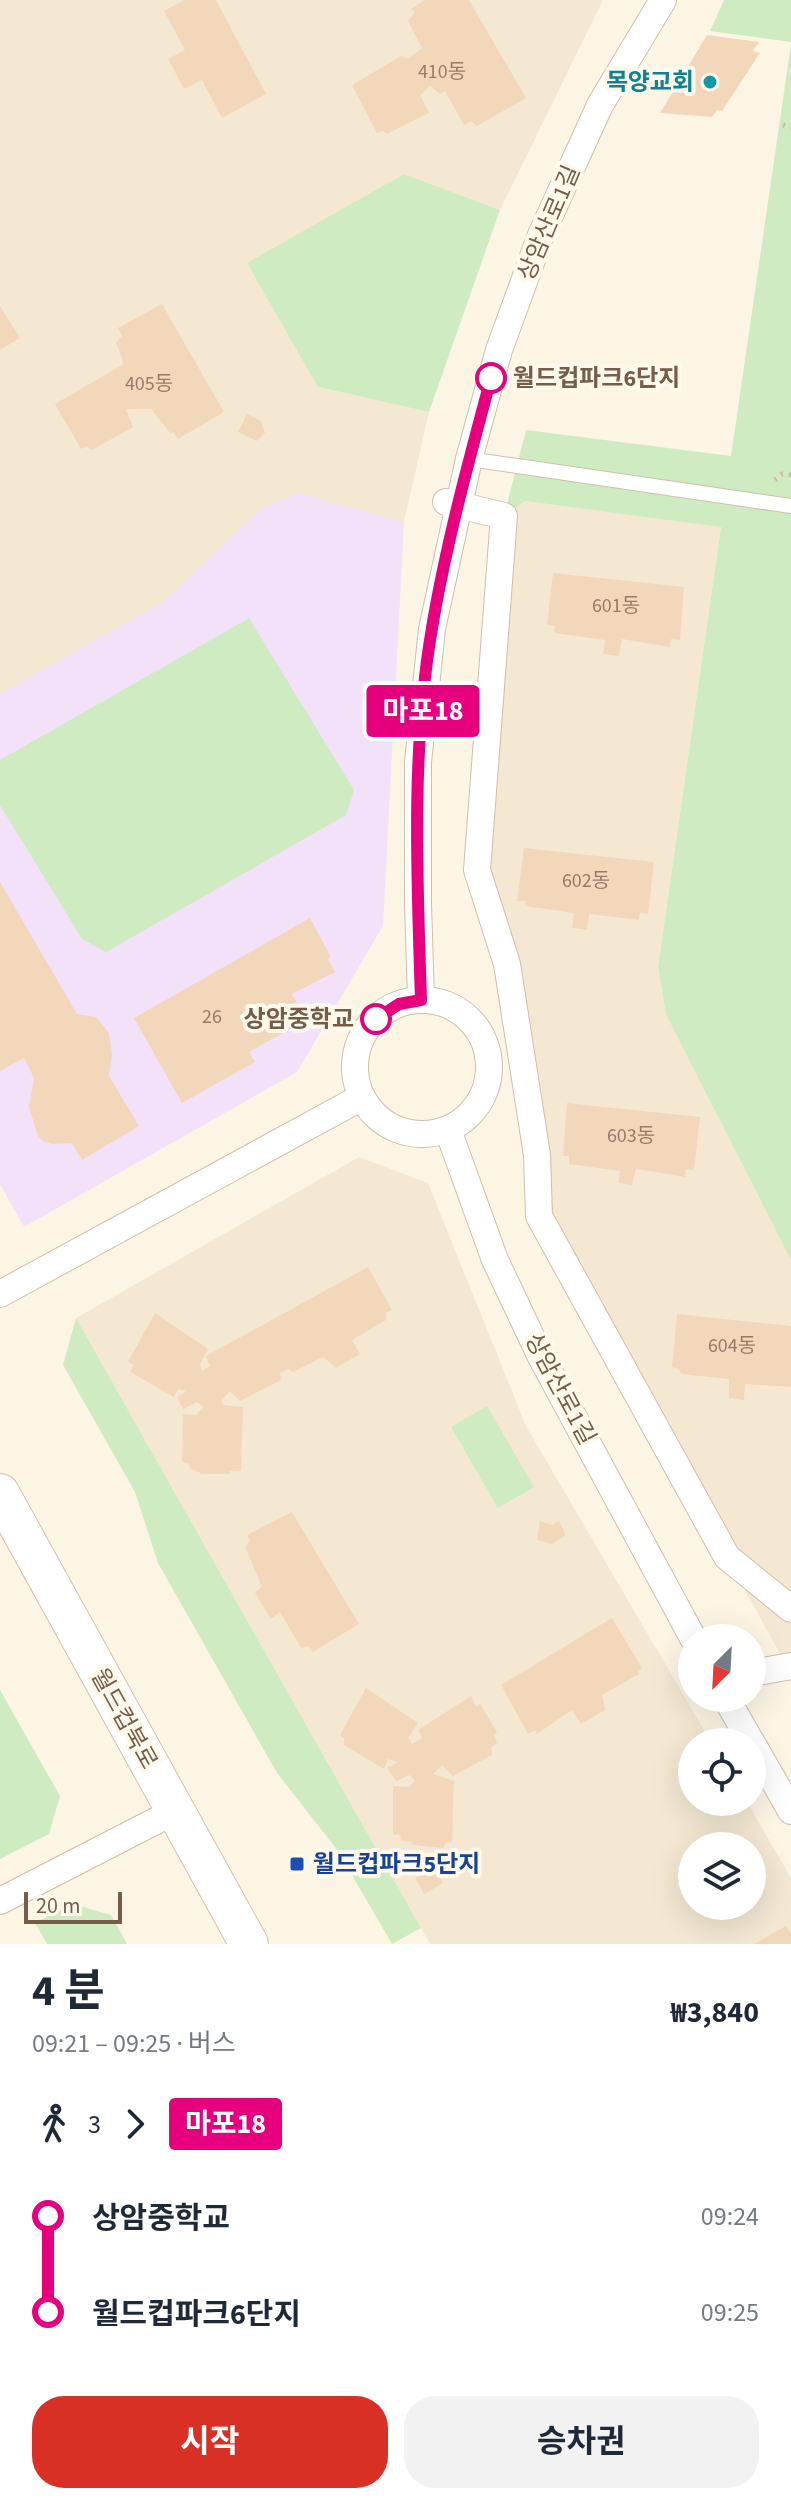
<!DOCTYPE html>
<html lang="ko">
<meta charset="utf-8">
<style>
:root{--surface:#fff;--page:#f2f2f3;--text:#1f2937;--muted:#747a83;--accent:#d93025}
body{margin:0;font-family:"Source Sans 3","Noto Sans KR",sans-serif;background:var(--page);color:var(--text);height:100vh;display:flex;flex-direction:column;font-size:30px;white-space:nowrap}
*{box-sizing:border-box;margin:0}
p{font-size:26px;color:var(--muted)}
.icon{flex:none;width:44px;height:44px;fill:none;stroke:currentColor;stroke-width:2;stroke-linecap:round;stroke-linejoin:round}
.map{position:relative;height:1944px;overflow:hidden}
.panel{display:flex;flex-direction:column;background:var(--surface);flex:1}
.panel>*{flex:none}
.badge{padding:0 16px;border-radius:6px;font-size:28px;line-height:52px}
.needle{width:52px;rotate:204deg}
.controls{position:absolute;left:678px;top:1624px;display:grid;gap:16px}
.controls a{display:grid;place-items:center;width:88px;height:88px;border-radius:50%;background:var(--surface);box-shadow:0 8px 32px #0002;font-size:40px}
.scale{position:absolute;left:24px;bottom:20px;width:98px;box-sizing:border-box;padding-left:8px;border:4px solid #765d49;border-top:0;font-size:22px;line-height:28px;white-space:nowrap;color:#765d49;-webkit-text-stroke:6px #fff9eb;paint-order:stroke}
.map>.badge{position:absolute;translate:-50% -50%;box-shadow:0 0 0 4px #fff}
.legs{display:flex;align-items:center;gap:12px;height:88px;padding:0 32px;font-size:26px}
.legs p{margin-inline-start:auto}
.overview{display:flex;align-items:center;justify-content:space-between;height:136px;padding:0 32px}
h1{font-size:44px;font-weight:700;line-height:60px}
.button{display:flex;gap:16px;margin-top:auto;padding:16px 32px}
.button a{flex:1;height:92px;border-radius:32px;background:var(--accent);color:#fff;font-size:32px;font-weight:700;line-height:92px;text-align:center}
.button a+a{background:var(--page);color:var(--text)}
ul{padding:0 32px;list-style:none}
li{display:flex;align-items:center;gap:28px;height:96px;font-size:30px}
li i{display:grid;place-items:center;width:12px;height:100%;margin:0 10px;background:currentColor}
li i::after{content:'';width:20px;height:20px;margin:-10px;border:6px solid;border-radius:50%;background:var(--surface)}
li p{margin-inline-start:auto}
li:first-child i{background:linear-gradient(#0000 50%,currentColor 0)}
li:last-child i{background:linear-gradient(currentColor 50%,#0000 0)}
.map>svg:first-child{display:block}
</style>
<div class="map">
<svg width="791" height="1944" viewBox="0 0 791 1944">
<rect width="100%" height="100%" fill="#fdf5e4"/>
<!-- residential -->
<g fill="#f4e8d3" fill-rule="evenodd">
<path d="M0 0H603L500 210 404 174 318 387 429 412 404 522 298 493 261 509 163 602 0 694Z"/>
<path d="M524 501 721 526 658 967 666 1015 791 1260V1674L539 1216 537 1155 477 870 504 516Z"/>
<path d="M359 1157 428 1183 526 1426 711 1742H692V1802H747L791 1878V1944H430L76 1318ZM692 1846H752V1906H692Z"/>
</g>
<!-- education -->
<path fill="#f2e1f9" d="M298 493 404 522 383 926 297 1072 24 1227 0 1184V694L163 602 261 509Z"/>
<!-- green -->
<g fill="#cfebc2">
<path d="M724 0H791V42L710 31Z"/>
<path d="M791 44V1260L666 1015 658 967 721 527 525 501 504 516 526 430 731 456Z"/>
<path d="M404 174 500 210 429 412 318 387 247 263Z"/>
<path d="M249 618 354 790 346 815 106 952 82 939 0 805V760Z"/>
<path d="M76 1318 421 1928 392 1944 338 1851 277 1773 158 1563 135 1492 63 1365Z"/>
<path d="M487 1406 534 1487 498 1508 451 1427Z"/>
<path d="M0 1690 60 1796 49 1834 0 1859Z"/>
<path d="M73 1904 111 1915 127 1944H47L35 1923Z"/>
</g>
<!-- building -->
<g fill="#f3d7bb">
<path d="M184 0H216L266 94 222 118 202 80 184 89 168 59 185 50 164 11Z"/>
<path d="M425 0H469L526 98 477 126 471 121 464 125 445 91 440 94 430 86 420 95 429 113 387 134 383 131 377 133 352 85 401 56 408 59 422 48 408 21 415 12 411 9Z"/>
<path d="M707 35 759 42 753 51 760 53 722 111 717 110 712 117 660 113Z"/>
<path d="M162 304 224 412 178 439 173 432 171 434 151 409H126L133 427 92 450 87 446 81 449 55 404 124 364 116 343 122 336 118 328Z"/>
<path d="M0 306 20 338 0 350Z"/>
<path d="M247 414 261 421 265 433 257 441 238 432Z"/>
<path d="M553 573 684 587 680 640 671 639 670 647 622 639 619 656 603 654 605 640 554 633 555 626 547 625Z"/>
<path d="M524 848 654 862 648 914 640 913 639 920 589 914 587 930 572 928 574 913 525 906V901H517Z"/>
<path d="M0 882 77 1014 96 1017 109 1033 112 1055 109 1076 139 1126 82 1160 72 1143 52 1144 43 1141 38 1136 29 1107 34 1078 24 1058 0 1071Z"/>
<path d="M310 918 331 957 328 959 335 972 292 994 306 1020 249 1052 255 1062 182 1103 134 1018Z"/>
<path d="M567 1103 700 1117 694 1170 686 1169 685 1177 636 1169 632 1185 618 1183 620 1171 569 1164V1156H563Z"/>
<path d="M368 1267 392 1310 386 1313V1320L352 1340 360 1354 336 1368 323 1357 293 1372 288 1369 280 1373 281 1380 240 1401 230 1391 221 1401 223 1405 243 1407 241 1471H230V1474H202L190 1468 188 1463 182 1462 183 1414 196 1415 204 1407 197 1402 183 1409 177 1397 186 1391 178 1389 174 1397 130 1372 134 1365 128 1362 155 1313 208 1349 200 1365 202 1371 210 1366 206 1356Z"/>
<path d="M677 1314 791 1326V1387L745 1384 744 1400 729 1398V1379L681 1374 679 1369 672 1367Z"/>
<path d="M292 1512 359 1624 313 1652 309 1646 301 1648 280 1612 271 1619 255 1593 262 1586 245 1547 250 1541 247 1535Z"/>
<path d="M540 1521 552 1525 559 1521 566 1535 552 1544 537 1540Z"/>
<path d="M612 1618 642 1668 638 1671 639 1674 602 1695 605 1710 581 1724 572 1710 537 1734 535 1730 528 1734 501 1685Z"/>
<path d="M366 1688 418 1723 408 1738 412 1744 422 1738 418 1730 471 1696 476 1706 480 1704 497 1732 494 1735 497 1743 491 1748 492 1755 453 1776 442 1765 433 1774 454 1781 452 1842 446 1843 443 1848 413 1845 411 1842 401 1841 400 1835 393 1834V1786L409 1787 415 1781 410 1775 396 1781 387 1768 398 1762 388 1759 384 1769 344 1745V1738L340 1735Z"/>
<path d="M434 1867 443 1883 424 1894 415 1878Z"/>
<path d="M786 1926 791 1934V1944H754Z"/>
</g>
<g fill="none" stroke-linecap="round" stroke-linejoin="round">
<defs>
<path id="lane" d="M469 459 791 506"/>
<g id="street">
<path d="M446 502 504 516 477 870 507 964 537 1155 539 1216 727 1557 791 1609"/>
<circle cx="422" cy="1067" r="67"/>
<path d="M421 1000 418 904V762L432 629 469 459 499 350 541 235 600 105 663 0"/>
<path d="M448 1130 495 1260 540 1355 693 1638"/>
<path d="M0 1294 362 1097"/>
<path d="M752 1673 791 1666"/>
<path d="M726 1698 751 1742"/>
<path d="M752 1743 791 1811"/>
<path d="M0 1901 175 1811"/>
</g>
<path id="secondary" d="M0 1493 249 1944"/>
</defs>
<!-- lane casing -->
<use href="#lane" stroke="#cebeab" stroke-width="16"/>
<!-- street casing -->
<use href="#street" stroke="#cebeab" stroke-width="28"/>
<!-- secondary casing -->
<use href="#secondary" stroke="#d3c0aa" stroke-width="40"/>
<!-- path -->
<g stroke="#d7ba9e" stroke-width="5" stroke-dasharray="2 6" stroke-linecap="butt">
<path d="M783 125 791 128"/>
<path d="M775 480 782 474 791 475"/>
</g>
<!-- lane -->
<use href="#lane" stroke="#fff" stroke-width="14"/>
<!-- street -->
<use href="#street" stroke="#fff" stroke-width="26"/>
<!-- secondary -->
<use href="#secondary" stroke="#fff" stroke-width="38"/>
</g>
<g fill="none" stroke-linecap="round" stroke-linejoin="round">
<defs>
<path id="line-1" d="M376 1019 399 1004 421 1000C417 876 411 750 432 628 446 544 469 460 491 378"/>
</defs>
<!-- line-1 casing -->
<use href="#line-1" stroke="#fff" stroke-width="18"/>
<!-- line-1 -->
<use href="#line-1" stroke="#e6007e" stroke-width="12"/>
</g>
<!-- markers -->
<circle fill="#0f9aa8" stroke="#fff9eb" stroke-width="3" cx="710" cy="82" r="8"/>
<g fill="#fff" stroke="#e6007e" stroke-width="4">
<circle cx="491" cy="378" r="14"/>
<circle cx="376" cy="1019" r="14"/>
</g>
<rect fill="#1a4fb4" stroke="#fff9eb" stroke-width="3" x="289" y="1856" width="16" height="16" rx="4"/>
<g text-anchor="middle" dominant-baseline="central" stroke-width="8" stroke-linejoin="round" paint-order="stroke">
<!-- number labels -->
<g font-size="20" fill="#957c66">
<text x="442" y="72">410동</text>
<text x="149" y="384">405동</text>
<text x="616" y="606">601동</text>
<text x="586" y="881">602동</text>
<text x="212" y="1017">26</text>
<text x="631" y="1136">603동</text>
<text x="732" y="1346">604동</text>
</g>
<!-- culture labels -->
<g font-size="24" font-weight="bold" fill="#0d838f" stroke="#fff9eb" text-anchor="end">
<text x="694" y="82">목양교회</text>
</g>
<!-- street labels -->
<g font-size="24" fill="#765d49" stroke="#fff9eb">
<text transform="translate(549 223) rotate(-67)">상암산로1길</text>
<text transform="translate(560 1389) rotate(62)">상암산로1길</text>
<text transform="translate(124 1719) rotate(61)">월드컵북로</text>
</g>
<!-- stop labels -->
<g font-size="24" font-weight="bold" fill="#765d49" stroke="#fff9eb" text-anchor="start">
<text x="513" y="378">월드컵파크6단지</text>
<text x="354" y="1019" text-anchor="end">상암중학교</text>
</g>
<!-- transit labels -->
<g font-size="24" font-weight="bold" fill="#164399" stroke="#fff9eb" text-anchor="start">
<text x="313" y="1864">월드컵파크5단지</text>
</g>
</g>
</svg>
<div class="controls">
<a><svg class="needle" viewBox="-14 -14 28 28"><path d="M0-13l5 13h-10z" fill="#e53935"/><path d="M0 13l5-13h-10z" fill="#747a83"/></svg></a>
<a><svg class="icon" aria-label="locate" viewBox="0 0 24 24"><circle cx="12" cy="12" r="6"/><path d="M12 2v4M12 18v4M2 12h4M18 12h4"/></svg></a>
<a><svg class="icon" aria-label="layers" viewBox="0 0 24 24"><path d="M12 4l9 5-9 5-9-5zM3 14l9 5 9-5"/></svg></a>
</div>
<div class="scale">20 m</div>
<b class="badge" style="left:423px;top:711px;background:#e6007e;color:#fff">마포18</b>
</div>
<section class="panel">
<div class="overview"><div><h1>4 분</h1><p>09:21 – 09:25 · 버스</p></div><b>₩3,840</b></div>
<div class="legs"><svg class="icon" aria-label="walk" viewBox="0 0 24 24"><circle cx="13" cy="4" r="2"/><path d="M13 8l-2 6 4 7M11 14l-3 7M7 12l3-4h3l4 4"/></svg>3<svg class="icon" aria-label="forward" viewBox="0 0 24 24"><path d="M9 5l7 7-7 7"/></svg><b class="badge" style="background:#e6007e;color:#fff">마포18</b></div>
<ul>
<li><i style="color:#e6007e"></i><b>상암중학교</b><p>09:24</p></li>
<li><i style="color:#e6007e"></i><b>월드컵파크6단지</b><p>09:25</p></li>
</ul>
<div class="button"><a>시작</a><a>승차권</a></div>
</section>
